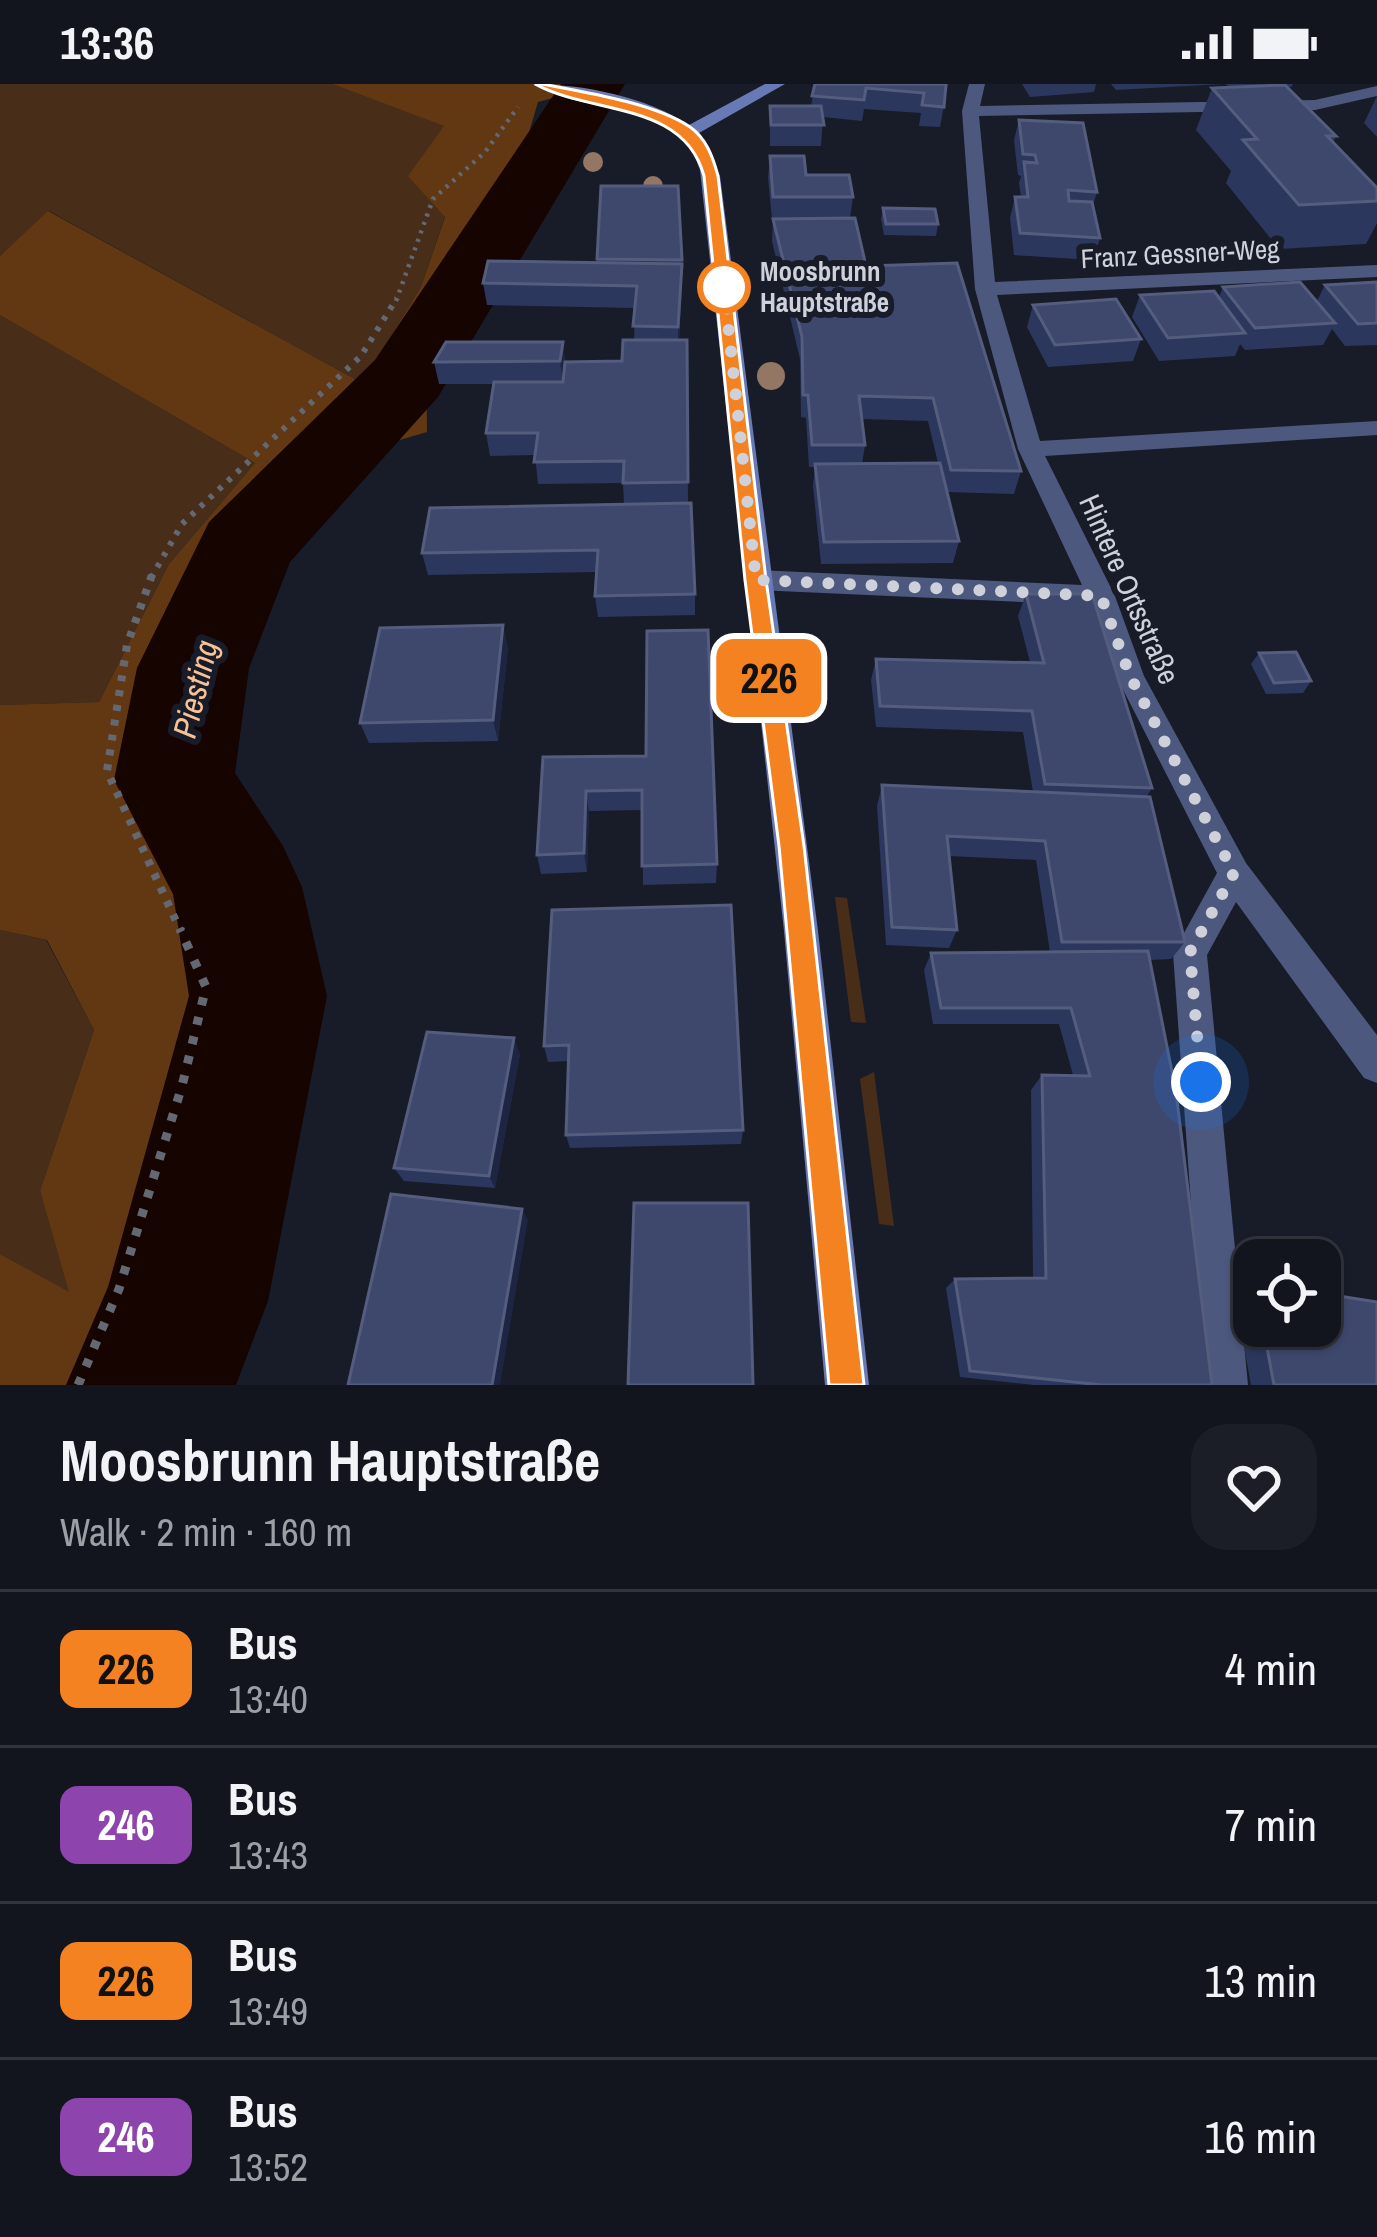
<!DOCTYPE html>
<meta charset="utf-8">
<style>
:root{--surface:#12151e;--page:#1b1e27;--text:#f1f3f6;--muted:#9c9fa4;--line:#31343c}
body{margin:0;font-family:"Archivo Narrow",sans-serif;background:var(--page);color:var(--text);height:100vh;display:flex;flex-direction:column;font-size:45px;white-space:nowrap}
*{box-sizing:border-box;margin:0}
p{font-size:39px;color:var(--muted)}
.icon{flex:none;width:66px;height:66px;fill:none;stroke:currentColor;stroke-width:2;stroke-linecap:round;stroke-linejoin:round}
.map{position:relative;height:1301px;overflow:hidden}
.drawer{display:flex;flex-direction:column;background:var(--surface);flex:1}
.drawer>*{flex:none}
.badge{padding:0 24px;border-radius:18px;font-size:42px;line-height:78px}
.controls{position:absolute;left:1233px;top:1155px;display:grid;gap:24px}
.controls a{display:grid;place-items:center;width:108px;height:108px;border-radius:24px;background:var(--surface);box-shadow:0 3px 9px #0004,0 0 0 3px var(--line);font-size:60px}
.you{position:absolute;width:60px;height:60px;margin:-30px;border:9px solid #fff;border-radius:50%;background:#1a73e8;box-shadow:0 0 0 18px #1a73e833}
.map>.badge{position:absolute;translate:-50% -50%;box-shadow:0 0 0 6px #fff}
.round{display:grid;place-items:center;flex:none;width:126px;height:126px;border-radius:36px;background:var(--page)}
.overview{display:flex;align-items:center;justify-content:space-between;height:204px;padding:0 60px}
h1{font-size:57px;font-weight:700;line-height:90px}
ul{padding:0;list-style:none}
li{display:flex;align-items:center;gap:36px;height:156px;padding:0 60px;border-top:3px solid var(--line)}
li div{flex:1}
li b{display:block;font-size:45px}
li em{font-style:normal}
li .badge{min-width:132px;font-weight:700;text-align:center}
.status{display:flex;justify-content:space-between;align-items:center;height:84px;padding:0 60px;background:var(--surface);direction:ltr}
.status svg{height:33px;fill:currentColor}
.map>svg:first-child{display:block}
</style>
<div class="status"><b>13:36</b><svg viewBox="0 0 49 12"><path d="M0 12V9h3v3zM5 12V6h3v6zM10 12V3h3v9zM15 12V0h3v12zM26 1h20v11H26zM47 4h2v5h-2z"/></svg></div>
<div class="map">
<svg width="1377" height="1301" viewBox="0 0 1377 1301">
<rect width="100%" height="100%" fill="#181c28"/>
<!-- green -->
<g fill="#482e18">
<path d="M0 0H332L445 42 409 92 445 132 421 203 362 299 49 127 0 172Z"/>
<path d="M0 231 255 379 169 480 99 618 0 621Z"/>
<path d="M835 813 847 814 866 939 851 938Z"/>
<path d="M0 846 46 856 94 946 40 1107 70 1210 0 1170Z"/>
<path d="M874 988 894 1142 879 1140 860 995Z"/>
</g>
<!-- forest -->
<path fill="#613812" d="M332 0H604L538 18 495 163 426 262 427 348 315 381 253 465 258 515 220 671 267 755 176 1183 118 1301H0V1170L69 1208 40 1107 94 946 47 856 0 846V621L99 618 169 480 255 379 0 231V172L48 127 362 299 421 203 445 133 408 92 444 42Z"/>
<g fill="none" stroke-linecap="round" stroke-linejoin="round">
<!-- river -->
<path fill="#150400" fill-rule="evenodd" d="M561 0H625L438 313 290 478 249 584 235 689 283 762 302 803 327 912 268 1217 236 1301H66L108 1203 189 912 173 810 114 696 137 584 209 438 375 276Z"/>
<!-- path-far3 -->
<path stroke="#646873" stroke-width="4.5" stroke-dasharray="3 6" stroke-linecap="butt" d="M396 217 433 115 485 68 518 23"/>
<!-- path-far2 -->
<path stroke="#646873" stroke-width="6" stroke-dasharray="4.5 8" stroke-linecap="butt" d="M151 494 182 440 361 272 397 214"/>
<!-- path-far1 -->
<path stroke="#646873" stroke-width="8" stroke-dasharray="6 9" stroke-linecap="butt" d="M152 491 127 561 107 687 181 848"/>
<!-- path -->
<path stroke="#646873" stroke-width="9" stroke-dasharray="8 12" stroke-linecap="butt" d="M78 1301 119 1205 182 1002 206 903 180 845"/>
<!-- street -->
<path fill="#4c587d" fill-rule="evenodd" d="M969 0H985L980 22 1315 16 1377 2V12L1315 26 979 32 995 198 1377 181V193L997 211 1040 357 1377 337V351L1045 372 1115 512 1144 592 1246 779 1377 951V999L1364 994 1236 818 1207 871 1248 1301H1204L1173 869 1217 789 1116 592 1091 521 756 506 743 496 756 486 1082 501 1018 365 975 205 962 27Z"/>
<!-- secondary -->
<path fill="#687ab5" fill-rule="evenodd" d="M533 0C582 0 647 13 689 41L765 0H785L699 49 720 92 818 847 869 1301H825L784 847 700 86C677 10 586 34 533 0Z"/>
</g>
<!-- trees -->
<g fill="#937664">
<circle cx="593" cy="78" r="10"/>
<circle cx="653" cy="102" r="10"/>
<circle cx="771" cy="292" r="14"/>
</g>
<!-- wall -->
<g fill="#2c375e" fill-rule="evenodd">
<path d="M815 0H948L940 43 919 42 921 29 864 25 862 37 823 33 821 62H770V22H811Z"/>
<path d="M1022 0H1096L1094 8 1030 13Z"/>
<path d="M1111 0H1222L1116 6Z"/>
<path d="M1225 0H1293L1291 3H1288L1336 52 1333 59 1377 104V139L1366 160 1279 165 1226 99 1231 87 1196 46 1212 4 1231 3Z"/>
<path d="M1377 12V53L1364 39Z"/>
<path d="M1019 36 1097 108 1093 121 1100 154 1093 176 1014 171 1010 134 1015 113H1021L1019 99 1021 92 1018 91 1014 56Z"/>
<path d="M770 72 853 113 850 134 866 182 1021 387 1014 410 947 408 959 457 953 479 821 480 813 402 815 383H809L806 334 801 333 800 275 772 157 773 135H787H772L768 94ZM862 335 928 337 938 379 862 380 865 361Z"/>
<path d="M601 102 682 176V202L679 256H687L688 419 695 510V531L598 533 595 512 596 488 428 491 422 469 624 420 623 399 538 400 535 371 490 372 486 349 494 300H439L434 278 563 258 565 280 622 277 634 256 635 224 487 221 483 199 597 179Z"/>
<path d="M883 124 938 140 936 152 884 151 881 135Z"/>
<path d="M1377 198V261L1345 262 1332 245 1323 261 1245 266 1240 260 1235 272 1159 277 1132 233 1140 211 1219 213 1223 203 1317 217 1325 201Z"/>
<path d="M1033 221 1141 255 1133 277 1048 283 1027 243Z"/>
<path d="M1026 510 1152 704 1147 712 1185 858 1171 875 1149 876 1212 1301H1034L960 1293 946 1204 955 1195H1033L1031 1006 1042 991H1073L1059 940H933L924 886 931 869 1050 868 1036 776 949 772 957 846 949 864 886 861 877 722 882 701 1033 708 1023 648 876 643 871 596 876 575 1030 578 1018 532Z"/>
<path d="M508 563 498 657 369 659 360 639Z"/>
<path d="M1259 569 1311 597 1303 609 1266 610 1251 580Z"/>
<path d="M646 672 717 780 716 799 643 801 642 726 589 727 587 788 541 790 537 771 543 673Z"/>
<path d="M552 826 743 1046 741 1060 570 1064 566 1051 568 977 548 978 544 962Z"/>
<path d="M520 970 495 1104 404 1097 394 1084Z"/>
<path d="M1254 1198V1242H1320L1377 1301H1251L1234 1207Z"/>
</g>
<!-- shaded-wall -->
<g fill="#1d2543">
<path d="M682 180V202L678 265V243Z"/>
<path d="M563 258 565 280 563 300 560 277Z"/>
<path d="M503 541 508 563 498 657 493 636Z"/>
<path d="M586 707 589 727 587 788 584 769Z"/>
<path d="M514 954 520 970 495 1104 489 1092Z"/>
<path d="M522 1125 528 1136 500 1301H492Z"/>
</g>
<!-- building -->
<g fill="#3e476c" stroke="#545d7d" stroke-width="3">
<path d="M815 0H946L944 23 922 21 924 9 866 4 864 16 812 12Z"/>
<path d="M1285 1 1336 52H1327L1377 104V117L1299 121 1243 56 1257 55 1212 4Z"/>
<path d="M770 22H821L824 41H771Z"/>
<path d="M1019 36 1083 39 1097 108 1068 106 1069 117 1092 118 1100 154 1020 149 1015 113H1028L1024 78 1037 79 1035 71 1023 70Z"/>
<path d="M770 72H804L806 91H849L853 113H773Z"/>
<path d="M601 102H678L682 176 597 175Z"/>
<path d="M883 124 935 125 938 140H886Z"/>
<path d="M855 134 866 182 957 179 1021 387 951 386 933 314 859 312 865 361H812L808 311H803L802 253 773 135Z"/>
<path d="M488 177 682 180 678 243 633 242 637 202 483 199Z"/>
<path d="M1300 198 1335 239 1255 244 1223 203Z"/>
<path d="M1377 198V239L1358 240 1325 201Z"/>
<path d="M1214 207 1245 249 1168 254 1140 211Z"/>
<path d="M1116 215 1141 255 1055 261 1033 221Z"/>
<path d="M623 256H687L688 398 623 399 624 377 534 378 538 349H486L494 298H563L565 278 622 277Z"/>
<path d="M446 258H563L560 277 434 278Z"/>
<path d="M940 379 959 457 824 458 815 380Z"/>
<path d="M691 419 695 510 595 512 598 466 422 469 430 424Z"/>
<path d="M1026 510H1092L1152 704 1045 700 1032 627 880 622 876 575 1044 579Z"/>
<path d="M503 541 493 636 360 639 380 544Z"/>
<path d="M708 546 717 780 642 782V706L586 707 584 769 537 771 543 673 646 672 647 547Z"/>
<path d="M1296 568 1311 597 1274 599 1259 569Z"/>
<path d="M882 701 1150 713 1185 858H1062L1045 757 947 752 957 846 892 843Z"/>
<path d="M731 821 743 1046 566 1051 569 961 544 962 552 826Z"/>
<path d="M1148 867 1176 1008 1212 1301H1102L970 1287 955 1195 1046 1194 1042 991 1090 992 1071 924H941L931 869Z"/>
<path d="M427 948 514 954 489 1092 394 1084Z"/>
<path d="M391 1110 522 1125 492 1301H348Z"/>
<path d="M634 1119H748L753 1301H628Z"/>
<path d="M1320 1209 1377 1218V1301H1274L1263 1242H1320Z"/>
</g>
<!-- line -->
<path fill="#f58220" stroke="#fff" stroke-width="3" d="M535 0H542C584 8 655 19 690 43 706 54 713 73 718 92L766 496 804 762 864 1301H829L779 762 745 496 704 92C684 17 592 31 535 0Z"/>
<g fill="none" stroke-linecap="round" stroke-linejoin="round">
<!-- walk -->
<path stroke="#ced1da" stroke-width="12" stroke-dasharray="0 21.6" d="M724 203 756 496 1101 512 1130 592 1234 789 1190 868 1201 998"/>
</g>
<!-- markers -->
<circle fill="#fff" stroke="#f58220" stroke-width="6" cx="724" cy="203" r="24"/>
<g text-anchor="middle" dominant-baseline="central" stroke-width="12" stroke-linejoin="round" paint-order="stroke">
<!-- far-street labels -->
<g font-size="27" fill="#ced1da" stroke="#181c28">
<text transform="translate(1180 169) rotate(-3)">Franz Gessner-Weg</text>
</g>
<!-- far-stop labels -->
<g font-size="27" font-weight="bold" fill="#ced1da" stroke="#181c28" text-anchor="start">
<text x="760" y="187">Moosbrunn<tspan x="760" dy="31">Hauptstraße</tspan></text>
</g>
<!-- street labels -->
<g font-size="30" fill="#ced1da" stroke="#181c28">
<text transform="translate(1130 505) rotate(66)">Hintere Ortsstraße</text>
</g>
<!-- water labels -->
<g font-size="33" font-style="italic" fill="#f9c296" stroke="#181c28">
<text transform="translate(195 605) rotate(-76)">Piesting</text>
</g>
</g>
</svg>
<div class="controls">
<a><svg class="icon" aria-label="locate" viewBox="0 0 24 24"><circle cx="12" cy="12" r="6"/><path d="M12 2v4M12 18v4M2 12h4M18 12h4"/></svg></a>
</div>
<div class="you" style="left:1201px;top:998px"></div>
<b class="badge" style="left:769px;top:594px;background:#f58220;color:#111">226</b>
</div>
<section class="drawer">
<div class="overview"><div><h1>Moosbrunn Hauptstraße</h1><p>Walk · 2 min · 160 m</p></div><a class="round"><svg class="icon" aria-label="heart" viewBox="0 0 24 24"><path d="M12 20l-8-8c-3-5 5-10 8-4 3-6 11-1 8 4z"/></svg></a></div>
<ul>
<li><span class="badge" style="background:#f58220;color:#111">226</span><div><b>Bus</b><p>13:40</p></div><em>4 min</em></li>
<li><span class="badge" style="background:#8e44ad;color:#fff">246</span><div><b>Bus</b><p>13:43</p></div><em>7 min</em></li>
<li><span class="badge" style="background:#f58220;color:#111">226</span><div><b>Bus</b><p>13:49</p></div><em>13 min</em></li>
<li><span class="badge" style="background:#8e44ad;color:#fff">246</span><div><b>Bus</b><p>13:52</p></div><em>16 min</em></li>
</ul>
</section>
